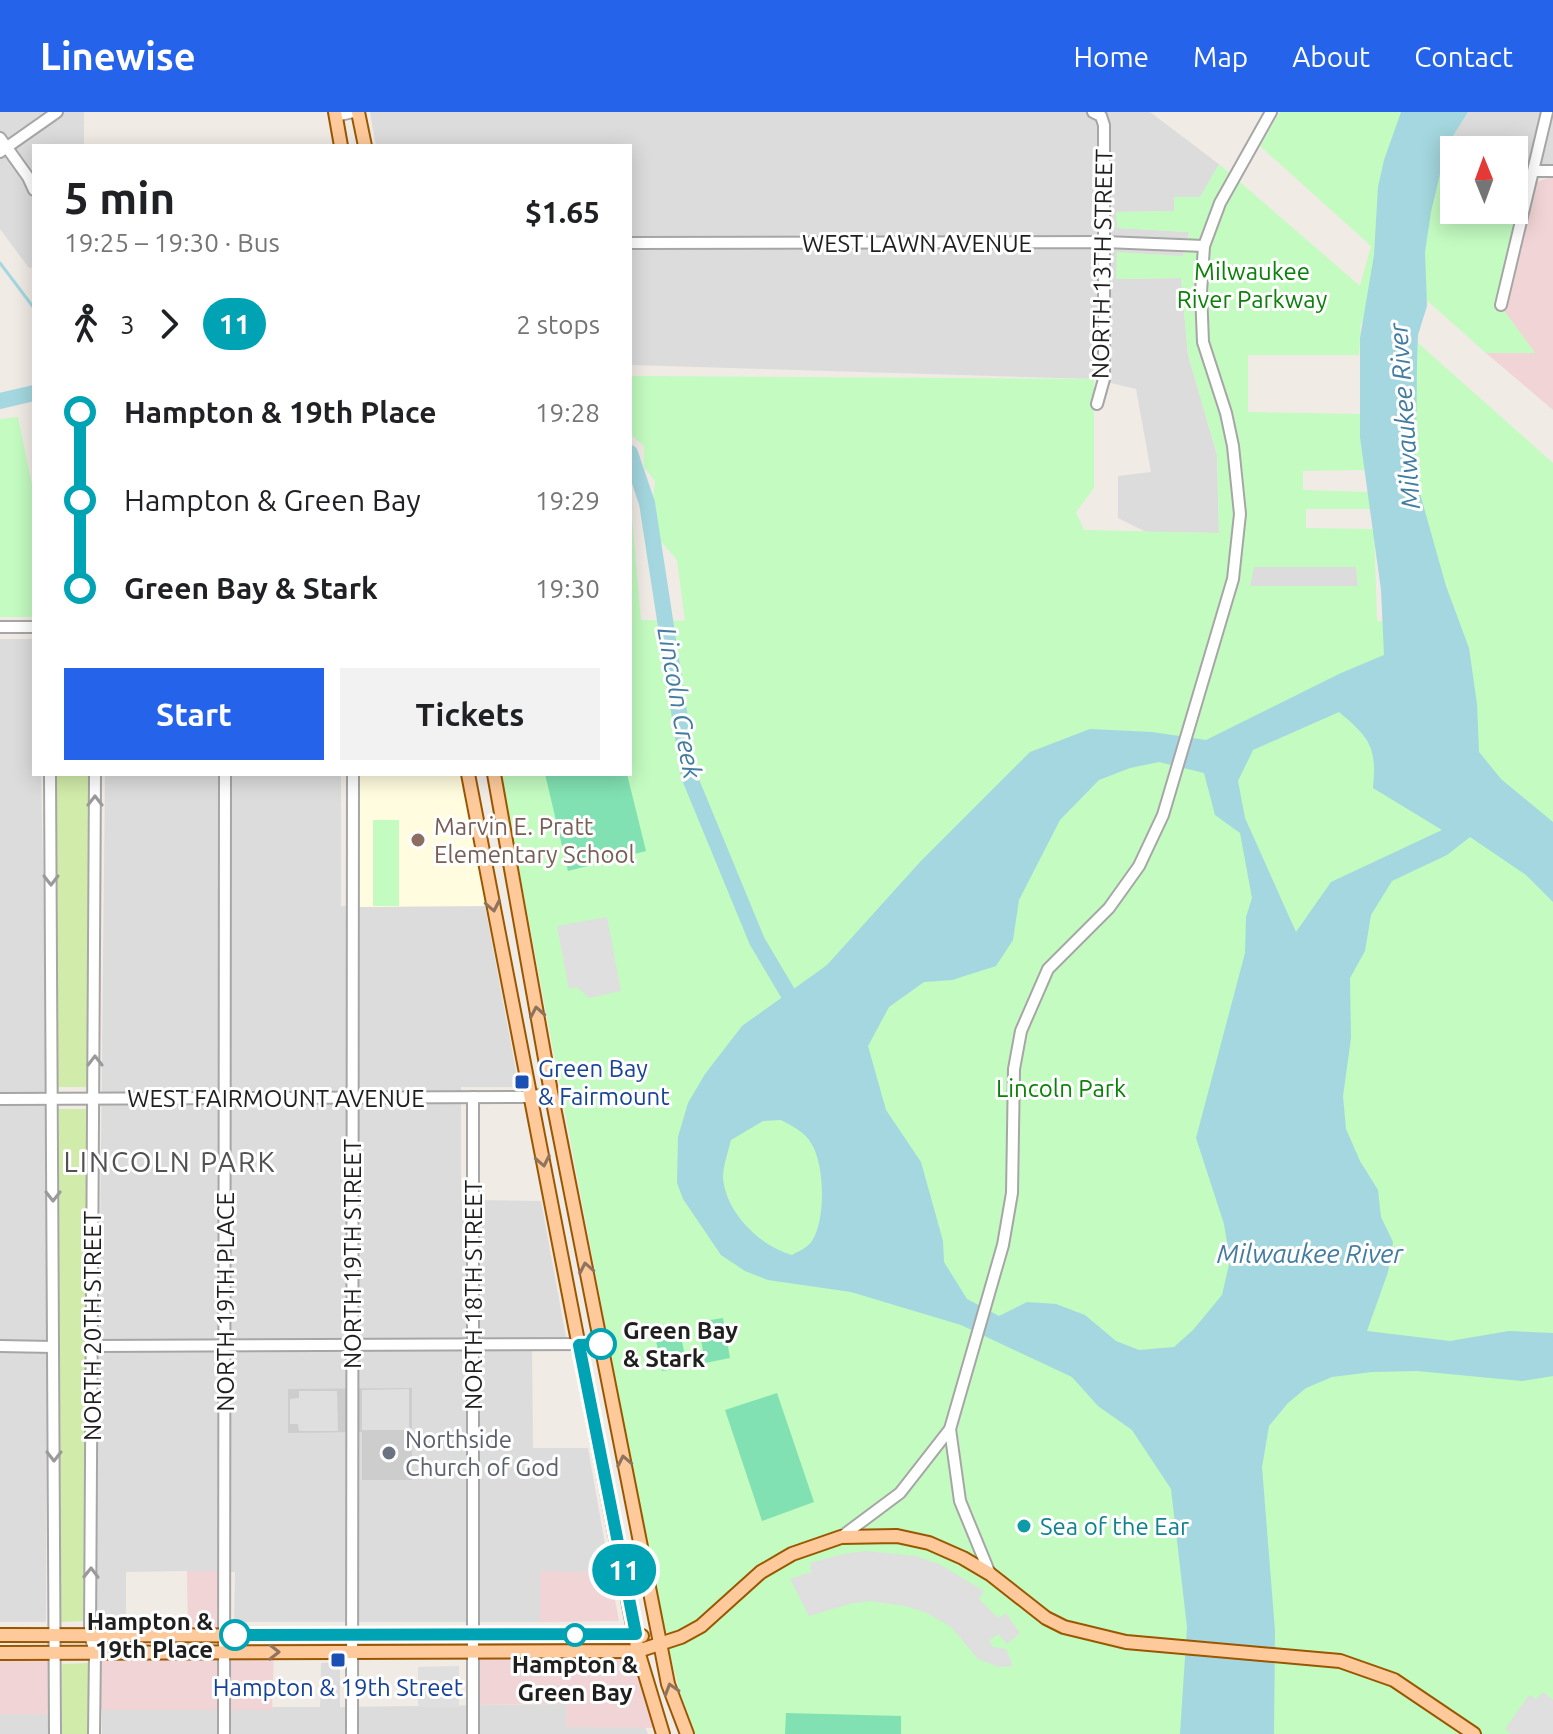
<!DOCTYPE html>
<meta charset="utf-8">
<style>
:root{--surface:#fff;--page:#f2f2f2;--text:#202124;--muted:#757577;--accent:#2563eb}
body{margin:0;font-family:Ubuntu,sans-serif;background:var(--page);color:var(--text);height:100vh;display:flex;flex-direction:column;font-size:30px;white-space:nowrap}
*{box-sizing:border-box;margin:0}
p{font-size:26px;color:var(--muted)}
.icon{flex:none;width:44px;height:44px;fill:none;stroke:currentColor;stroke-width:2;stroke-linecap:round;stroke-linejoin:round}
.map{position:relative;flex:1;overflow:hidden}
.details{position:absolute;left:32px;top:32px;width:600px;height:632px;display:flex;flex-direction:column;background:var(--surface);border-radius:0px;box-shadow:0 4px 20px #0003}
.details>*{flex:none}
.badge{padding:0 16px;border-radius:26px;font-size:28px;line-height:52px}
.needle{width:52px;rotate:359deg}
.buttons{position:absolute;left:1440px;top:24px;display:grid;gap:16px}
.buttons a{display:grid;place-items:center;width:88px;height:88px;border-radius:0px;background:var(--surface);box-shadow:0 4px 20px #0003;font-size:40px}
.map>.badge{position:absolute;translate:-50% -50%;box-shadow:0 0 0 4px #fff}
.legs{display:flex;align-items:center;gap:12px;height:88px;padding:0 32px;font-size:26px}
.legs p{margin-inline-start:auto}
.headline{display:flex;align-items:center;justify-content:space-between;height:136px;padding:0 32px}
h1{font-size:44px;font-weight:700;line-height:60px}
.primary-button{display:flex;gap:16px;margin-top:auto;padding:16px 32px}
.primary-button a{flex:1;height:92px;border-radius:0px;background:var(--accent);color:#fff;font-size:32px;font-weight:700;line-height:92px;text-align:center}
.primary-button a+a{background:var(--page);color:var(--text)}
ul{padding:0 32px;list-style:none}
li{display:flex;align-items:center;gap:28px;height:88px;font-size:30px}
li i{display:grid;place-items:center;width:12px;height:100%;margin:0 10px;background:currentColor}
li i::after{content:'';width:20px;height:20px;margin:-10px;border:6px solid;border-radius:50%;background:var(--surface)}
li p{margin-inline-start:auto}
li:first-child i{background:linear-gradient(#0000 50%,currentColor 0)}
li:last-child i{background:linear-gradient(currentColor 50%,#0000 0)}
header{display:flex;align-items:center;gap:48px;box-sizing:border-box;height:112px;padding:0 40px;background:var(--accent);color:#fff}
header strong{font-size:38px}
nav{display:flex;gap:44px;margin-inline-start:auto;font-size:28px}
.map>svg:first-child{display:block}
</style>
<header>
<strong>Linewise</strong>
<nav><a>Home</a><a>Map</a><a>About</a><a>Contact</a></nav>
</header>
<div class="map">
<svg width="1553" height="1622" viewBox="0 0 1553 1622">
<rect width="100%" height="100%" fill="#f0ebe5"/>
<!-- residential -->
<g fill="#dddcdc" fill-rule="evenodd">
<path d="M0 0H84V34H34V155L29 156 0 117Z"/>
<path d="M370 0H1150L1220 53 1200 85 1174 99 1117 100V116L1189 120 1183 144 1117 167 1181 166 1188 243 1217 343 1219 421 1146 420 1118 406V364L1151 360 1136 277 1094 267 630 253V34H376Z"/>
<path d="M1468 0H1553V55L1528 68 1514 65V38H1454V52L1443 49 1448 32Z"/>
<path d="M1253 455H1356L1358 474 1250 475Z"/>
<path d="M0 527H34V662H41L48 997 46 1510H0Z"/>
<path d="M105 662H341V794H485L519 975H461V1088L541 1089 566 1225 532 1226 533 1336H588L610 1461 540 1460V1510H234L235 1460 187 1459 126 1460V1510H96ZM363 1320 412 1367 362 1368Z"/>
<path d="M340 1550V1595L567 1592V1614L645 1615 648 1622H102V1598H271L272 1595H320L321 1551Z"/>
<rect x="0" y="1602" width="51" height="20"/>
</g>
<!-- commercial -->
<g fill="#f1d4d6">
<path d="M1553 64V298L1486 241H1535L1503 198 1537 70Z"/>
<path d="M187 1459H224V1523H188Z"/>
<path d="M540 1459 610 1461 619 1509 540 1510Z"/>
<path d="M638 1539 660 1616 566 1615V1592L473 1593V1540Z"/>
<path d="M95 1540H274L272 1598H94Z"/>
<path d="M0 1541H54L55 1602H0Z"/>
</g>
<!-- education -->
<path fill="#fffcdf" d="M358 662H464L490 794 358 795Z"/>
<!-- religious -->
<path fill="#cdcdcd" d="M412 1276V1368H362V1320L288 1321V1277Z"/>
<!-- grass -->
<g fill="#d1ebaa">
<path d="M54 662H88L87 975H54Z"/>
<path d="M59 997H87L85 1509 57 1510Z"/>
<path d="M91 1551V1622H62V1552Z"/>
</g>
<!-- park -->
<g fill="#c3fbc1" fill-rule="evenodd">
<path d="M1280 0H1401L1448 32 1443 49 1454 52V98H1514V65L1528 68 1498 190 1535 241H1486L1421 183 1361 211 1359 243H1248V300L1360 302 1366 358 1303 359V378L1369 380 1371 397H1306V416L1374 417 1377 509H1386L1410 224 1553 351V1622H695L679 1577 661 1507 501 662H630V383L641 508 685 509 677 448 658 426 653 386 655 369 644 355V334L630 322V264L1094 267V376L1076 400 1084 418 1219 421 1217 343 1188 243 1181 166 1116 167 1117 140 1183 144 1189 120 1117 116 1116 100 1174 99V85H1200L1219 52 1360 174 1371 134 1260 34ZM1356 455 1358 474H1250L1254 455Z"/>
<path d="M18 305 34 383V505H0V307Z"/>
<rect x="373" y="708" width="26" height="86"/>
</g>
<!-- pitch -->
<g fill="#81e1b2">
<path d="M545 662H627L646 739 568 759Z"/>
<path d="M723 1206 730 1246 705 1251 698 1210Z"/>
<path d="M679 1214 687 1255 662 1259 654 1218Z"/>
<path d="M777 1281 814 1390 762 1409 725 1298Z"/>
<path d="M786 1601 901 1604V1622H785Z"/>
</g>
<!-- parking -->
<g fill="#dfdfdf">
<path d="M607 805 621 879 589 886 577 875 569 877 557 814Z"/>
<path d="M409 1277V1318H362V1278Z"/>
<path d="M299 1279H337L338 1319H299L298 1312H290V1287L299 1286Z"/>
<path d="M866 1439 915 1444 939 1452 984 1479 979 1487 998 1506 1006 1501 1020 1521 1007 1532 998 1522 989 1529 993 1535 1006 1537 1013 1554 999 1555 978 1547 951 1515 925 1500 905 1494 870 1489 849 1492 809 1504 790 1467 811 1460 810 1451 843 1442Z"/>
<path d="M459 1554V1595H418V1555Z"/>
<path d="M1543 1580 1553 1588V1622H1512L1505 1617 1529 1583 1536 1587Z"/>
</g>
<!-- water -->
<path fill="#a4d7df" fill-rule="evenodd" d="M1401 0H1468L1448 32 1443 49 1431 100 1425 140 1427 194 1418 223 1417 249 1416 342 1419 378 1446 474 1469 536 1477 592 1479 640 1501 667 1553 710V790L1526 763 1470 725 1447 743 1392 769 1371 803 1365 839 1350 866 1351 926 1343 984 1346 1017 1360 1049 1378 1078 1381 1105 1393 1130 1388 1160 1367 1219 1450 1229 1509 1219 1553 1221V1264L1522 1269 1417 1259 1372 1260 1332 1265 1306 1276 1288 1291 1269 1314 1262 1355 1275 1519 1274 1622H1180L1187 1515 1171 1377 1132 1318 1098 1294 1072 1265 961 1213 851 1180 768 1168 745 1159 721 1143 683 1087 677 1071 678 1025 688 991 705 962 742 914 827 853 920 750 1030 640 1090 617 1152 620 1206 628 1341 561 1384 543 1381 478 1360 325V226L1374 143 1378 75 1384 48ZM1339 600C1370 626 1377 635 1373 676L1442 718 1331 770 1296 820 1245 706 1238 669 1253 638ZM1159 650 1204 661 1215 703 1240 721 1252 786 1246 805 1245 841 1196 1026 1224 1112 1230 1148 1222 1183 1193 1218 1174 1235 1139 1238 1116 1229 1085 1203 1056 1192 1027 1190 999 1204 967 1187 944 1150 943 1129 921 1050 886 998 868 934 889 895 924 870 952 868 996 854 1013 828 1019 788 1060 708 1099 668 1130 656ZM781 1008C792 1014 805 1020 811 1031 825 1052 826 1108 812 1129 807 1136 799 1139 792 1143 760 1134 726 1101 723 1066 723 1054 728 1040 731 1028L763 1009Z"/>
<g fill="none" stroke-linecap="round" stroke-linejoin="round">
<!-- stream -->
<path stroke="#a4d7df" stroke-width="3" d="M0 151 34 196"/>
<!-- river -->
<g stroke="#a4d7df" stroke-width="16">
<path d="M0 289 34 281"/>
<path d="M630 341 647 391 689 664 757 829 799 900"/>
</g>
<defs>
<g id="minor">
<path d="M1093 0 1101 4 1104 13V267L1097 292"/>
<path d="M335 4 353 0"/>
<path d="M0 26 28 65 34 78"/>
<path d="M0 40 57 0"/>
<path d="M1534 59H1553"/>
<path d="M630 131 1105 130 1204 134"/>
<path d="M1501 193 1547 0"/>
<path d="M0 515H34"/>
<path d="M50 662 55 1622"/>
<path d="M473 985V1622"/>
<path d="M0 987 530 985 551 980"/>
<path d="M0 1234 53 1235"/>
<path d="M93 1234 601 1232"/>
<path d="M950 1317 960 1389 990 1462"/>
<path d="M841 1425 900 1381 950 1317 1003 1133 1012 1081 1014 957 1021 919 1048 857 1109 796 1139 754 1163 703 1233 467 1240 402 1233 334 1226 301 1203 230 1201 180 1204 134 1220 91 1271 0"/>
<path d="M94 1622 95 1540 90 1523 95 662"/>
<path d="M224 1622 225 662"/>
<path d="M352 1622 353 662"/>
</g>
<g id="major">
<path d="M335 0 341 34"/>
<path d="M358 0 365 34"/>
<path d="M468 662 638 1539 663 1622"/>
<path d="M494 662 551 980 660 1531 668 1572 687 1622"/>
<path d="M0 1523 642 1524"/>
<path d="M0 1541 638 1539 681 1525 701 1514 761 1460 792 1442 841 1425 897 1424 929 1431 963 1446 990 1462 1046 1506 1064 1515 1126 1530 1340 1549 1394 1568 1474 1622"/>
</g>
</defs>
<!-- minor casing -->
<use href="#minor" stroke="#a6a6a6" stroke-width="14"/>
<!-- major casing -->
<use href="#major" stroke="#9a5700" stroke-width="16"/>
<!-- minor -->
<use href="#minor" stroke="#fff" stroke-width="10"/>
<!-- major -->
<use href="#major" stroke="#feca9c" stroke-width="12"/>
</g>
<!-- one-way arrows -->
<defs><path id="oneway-chevron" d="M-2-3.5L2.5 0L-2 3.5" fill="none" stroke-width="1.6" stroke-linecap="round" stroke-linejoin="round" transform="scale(2)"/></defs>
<g stroke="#9a9a9a">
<use href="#oneway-chevron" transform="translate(95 689) rotate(-90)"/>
<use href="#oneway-chevron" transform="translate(51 768) rotate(90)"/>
<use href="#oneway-chevron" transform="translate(95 949) rotate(-90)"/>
<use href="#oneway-chevron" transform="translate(53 1084) rotate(90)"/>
<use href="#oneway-chevron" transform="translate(54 1344) rotate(90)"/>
<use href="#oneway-chevron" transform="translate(91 1461) rotate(-89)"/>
</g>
<g stroke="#8e745e">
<use href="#oneway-chevron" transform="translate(493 794) rotate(79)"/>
<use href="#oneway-chevron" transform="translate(537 900) rotate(-100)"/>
<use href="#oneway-chevron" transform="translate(543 1049) rotate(79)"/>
<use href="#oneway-chevron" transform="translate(586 1156) rotate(-101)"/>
<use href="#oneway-chevron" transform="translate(624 1349) rotate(-101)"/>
<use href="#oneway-chevron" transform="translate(274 1540)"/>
<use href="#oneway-chevron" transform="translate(671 1577) rotate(-107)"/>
</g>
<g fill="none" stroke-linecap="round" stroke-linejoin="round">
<defs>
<path id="line-1" d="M235 1523 636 1522 579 1233 601 1232"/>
</defs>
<!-- line-1 casing -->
<use href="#line-1" stroke="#fff" stroke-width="18"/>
<!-- line-1 -->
<use href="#line-1" stroke="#00a3b4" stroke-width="12"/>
</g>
<!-- markers -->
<circle fill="#8d6e63" stroke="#fff" stroke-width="3" cx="418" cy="728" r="8"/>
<g fill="#1a4fb4" stroke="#fff" stroke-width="3">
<rect x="514" y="962" width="16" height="16" rx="4"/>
<rect x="330" y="1540" width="16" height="16" rx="4"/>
</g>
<g fill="#fff" stroke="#00a3b4" stroke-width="4">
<circle cx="601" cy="1232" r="14"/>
<circle cx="235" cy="1523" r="14"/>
<circle cx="575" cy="1523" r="10"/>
</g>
<circle fill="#6b7280" stroke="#fff" stroke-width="3" cx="389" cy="1341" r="8"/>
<circle fill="#0f9aa8" stroke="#fff" stroke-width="3" cx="1024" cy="1414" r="8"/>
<g text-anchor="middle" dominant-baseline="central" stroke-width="6" stroke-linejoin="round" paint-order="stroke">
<!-- street labels -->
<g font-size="24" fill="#1f1f1f" stroke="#fff">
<text x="917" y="131">WEST LAWN AVENUE</text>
<text transform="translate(1102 152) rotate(-89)">NORTH 13TH STREET</text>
<text x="276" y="986">WEST FAIRMOUNT AVENUE</text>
<text transform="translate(352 1142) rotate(-90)">NORTH 19TH STREET</text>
<text transform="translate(473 1183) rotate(-90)">NORTH 18TH STREET</text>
<text transform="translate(225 1190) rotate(-90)">NORTH 19TH PLACE</text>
<text transform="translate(92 1214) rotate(-90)">NORTH 20TH STREET</text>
</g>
<!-- park labels -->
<g font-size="24" fill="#0b8109" stroke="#fff">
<text x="1252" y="159">Milwaukee<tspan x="1252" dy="28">River Parkway</tspan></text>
<text x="1061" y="976">Lincoln Park</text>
</g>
<!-- education labels -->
<g font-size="24" fill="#785e54" stroke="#fff" text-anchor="start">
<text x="434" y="714">Marvin E. Pratt<tspan x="434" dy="28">Elementary School</tspan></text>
</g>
<!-- transit labels -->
<g font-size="24" fill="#164399" stroke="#fff" text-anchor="start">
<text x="538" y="956">Green Bay<tspan x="538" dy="28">&amp; Fairmount</tspan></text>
<text x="338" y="1575" text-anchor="middle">Hampton &amp; 19th Street</text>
</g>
<!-- stop labels -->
<g font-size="24" font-weight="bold" fill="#1f1f1f" stroke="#fff" text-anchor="start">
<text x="623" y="1218">Green Bay<tspan x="623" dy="28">&amp; Stark</tspan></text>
<text x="213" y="1509" text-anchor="end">Hampton &amp;<tspan x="213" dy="28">19th Place</tspan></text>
<text x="575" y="1552" text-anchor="middle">Hampton &amp;<tspan x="575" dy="28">Green Bay</tspan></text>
</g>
<!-- worship labels -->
<g font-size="24" fill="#5b616d" stroke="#fff" text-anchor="start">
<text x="405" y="1327">Northside<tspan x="405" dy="28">Church of God</tspan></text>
</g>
<!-- culture labels -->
<g font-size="24" fill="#0d838f" stroke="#fff" text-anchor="start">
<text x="1040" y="1414">Sea of the Ear</text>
</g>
<!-- water labels -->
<g font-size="26" font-style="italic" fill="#437ca1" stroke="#fff">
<text transform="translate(1404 304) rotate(-94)">Milwaukee River</text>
<text transform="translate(680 591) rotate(80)">Lincoln Creek</text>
<text x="1310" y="1141">Milwaukee River</text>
</g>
<!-- quarter labels -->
<g font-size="28" letter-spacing="2" fill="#525252" stroke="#fff">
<text x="170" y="1049">LINCOLN PARK</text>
</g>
</g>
</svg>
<div class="buttons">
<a><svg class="needle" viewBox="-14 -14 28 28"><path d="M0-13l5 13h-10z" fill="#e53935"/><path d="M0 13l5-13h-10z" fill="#757577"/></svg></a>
</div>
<b class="badge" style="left:624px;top:1458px;background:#00a3b4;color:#fff">11</b>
<section class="details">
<div class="headline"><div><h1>5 min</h1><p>19:25 – 19:30 · Bus</p></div><b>$1.65</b></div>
<div class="legs"><svg class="icon" aria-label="walk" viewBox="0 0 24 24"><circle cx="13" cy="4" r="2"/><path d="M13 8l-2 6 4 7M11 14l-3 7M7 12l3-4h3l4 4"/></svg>3<svg class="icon" aria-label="forward" viewBox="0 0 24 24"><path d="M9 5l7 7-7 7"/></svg><b class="badge" style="background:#00a3b4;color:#fff">11</b><p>2 stops</p></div>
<ul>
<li><i style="color:#00a3b4"></i><b>Hampton &amp; 19th Place</b><p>19:28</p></li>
<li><i style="color:#00a3b4"></i><span>Hampton &amp; Green Bay</span><p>19:29</p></li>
<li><i style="color:#00a3b4"></i><b>Green Bay &amp; Stark</b><p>19:30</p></li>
</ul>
<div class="primary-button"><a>Start</a><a>Tickets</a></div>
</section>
</div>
